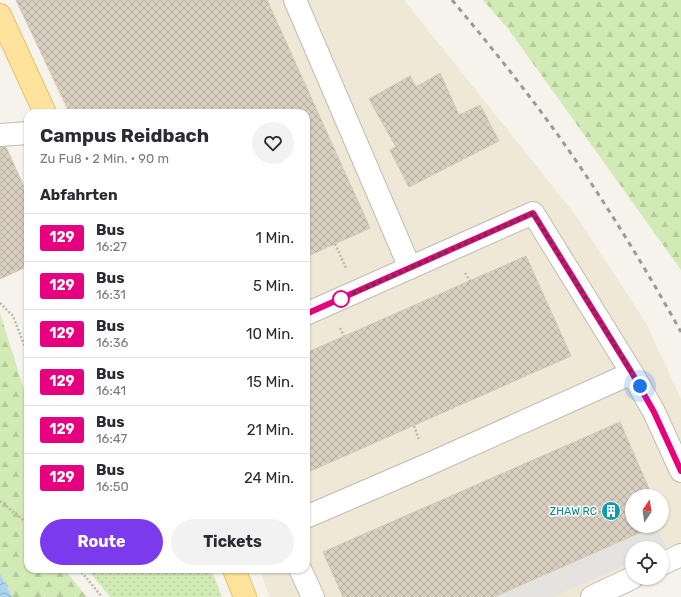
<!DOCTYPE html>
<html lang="de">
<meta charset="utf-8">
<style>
:root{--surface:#fff;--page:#f2f2f3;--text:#2b2b33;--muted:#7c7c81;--line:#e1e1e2;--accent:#7c3aed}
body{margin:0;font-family:Rubik,sans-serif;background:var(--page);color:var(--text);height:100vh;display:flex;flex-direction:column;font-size:15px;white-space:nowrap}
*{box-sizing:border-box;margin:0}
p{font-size:13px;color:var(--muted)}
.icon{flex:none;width:22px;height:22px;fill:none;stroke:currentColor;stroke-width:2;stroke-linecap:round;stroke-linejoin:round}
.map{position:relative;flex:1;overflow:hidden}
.sheet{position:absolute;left:24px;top:109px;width:286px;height:464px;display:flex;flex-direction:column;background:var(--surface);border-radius:12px;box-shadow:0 1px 3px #0004}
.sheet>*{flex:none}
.badge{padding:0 8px;border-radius:3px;font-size:14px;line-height:26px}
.needle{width:26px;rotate:13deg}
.fabs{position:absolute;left:625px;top:489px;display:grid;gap:8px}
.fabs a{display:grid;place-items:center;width:44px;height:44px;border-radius:50%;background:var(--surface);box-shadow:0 1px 3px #0004;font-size:20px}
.you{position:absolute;width:20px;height:20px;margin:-10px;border:3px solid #fff;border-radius:50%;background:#1a73e8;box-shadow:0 0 0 6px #1a73e833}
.map>.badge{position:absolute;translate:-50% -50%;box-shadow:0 0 0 2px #fff}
h2{padding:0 16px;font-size:15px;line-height:36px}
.round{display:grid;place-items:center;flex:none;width:42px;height:42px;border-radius:21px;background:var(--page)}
.overview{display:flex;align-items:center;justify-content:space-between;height:68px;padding:0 16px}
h1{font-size:19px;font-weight:700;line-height:30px}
.primary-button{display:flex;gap:8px;margin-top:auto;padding:8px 16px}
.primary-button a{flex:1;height:46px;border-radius:24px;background:var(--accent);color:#fff;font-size:16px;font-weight:700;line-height:46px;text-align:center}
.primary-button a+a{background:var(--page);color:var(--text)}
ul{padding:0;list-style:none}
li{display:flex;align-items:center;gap:12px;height:48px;padding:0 16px;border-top:1px solid var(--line)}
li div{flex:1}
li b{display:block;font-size:15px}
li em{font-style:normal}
li .badge{min-width:44px;font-weight:700;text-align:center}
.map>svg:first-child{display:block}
</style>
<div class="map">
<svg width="681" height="597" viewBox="0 0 681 597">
<defs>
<pattern id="green-dots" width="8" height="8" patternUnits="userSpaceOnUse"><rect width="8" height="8" fill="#d2eab5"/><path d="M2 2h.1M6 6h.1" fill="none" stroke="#b6ca9c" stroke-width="1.8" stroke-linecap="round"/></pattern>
<pattern id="forest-firs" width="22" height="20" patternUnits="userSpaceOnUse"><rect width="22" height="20" fill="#d2eab5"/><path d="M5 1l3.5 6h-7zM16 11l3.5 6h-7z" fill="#b6ca9c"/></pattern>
<pattern id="water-waves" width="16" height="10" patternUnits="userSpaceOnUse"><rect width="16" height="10" fill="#a9d4f2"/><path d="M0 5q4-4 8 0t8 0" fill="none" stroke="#8caec5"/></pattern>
<pattern id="building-cross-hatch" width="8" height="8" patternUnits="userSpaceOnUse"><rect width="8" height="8" fill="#d8cfc1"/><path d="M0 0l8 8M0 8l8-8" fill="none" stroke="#b1aa9e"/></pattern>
</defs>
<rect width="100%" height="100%" fill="#f6f3ec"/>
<!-- education -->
<path fill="#efe8d6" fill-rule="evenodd" d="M17 0H404L577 217 646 323 681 399V556L662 565V548H632V578L588 597H269L260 569H306V113H67ZM632 496H662V526H632Z"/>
<!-- green -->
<path fill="url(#green-dots)" d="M87 569H211L222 597H110Z"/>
<!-- forest -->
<g fill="url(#forest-firs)">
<path d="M483 0H681V270L509 30Z"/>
<path d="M0 313 28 402V569H64L87 597H12L0 574Z"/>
</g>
<!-- parking -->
<path fill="#e5e3e0" d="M655 526H657L666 547 662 549V548H632V562L553 597H494Z"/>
<!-- water -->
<path fill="url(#water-waves)" d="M0 574 12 597H0Z"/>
<!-- building -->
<g fill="url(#building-cross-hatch)" stroke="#d3c7b4">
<path d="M16 0H267L370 228 306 257V113H70Z"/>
<path d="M440 73 459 115 480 105 499 141 409 187 390 150 396 147 369 99 410 76 416 87Z"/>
<path d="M0 147H6L28 196V266L0 279Z"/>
<path d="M526 256 571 356 306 473V353Z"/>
<path d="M620 422 652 496H632V526H655L494 597H343L323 552Z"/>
</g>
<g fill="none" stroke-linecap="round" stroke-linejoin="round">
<defs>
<g id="minor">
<path d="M295 0 410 268"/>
<path d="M0 135 28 133"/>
<path d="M306 314 533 213 632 373 654 412 681 471"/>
<path d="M306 517 429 464 632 373"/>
<path d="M662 564 681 555"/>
<path d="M300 569 313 597"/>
<path d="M592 597 632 578"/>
</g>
<g id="major">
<path d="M0 15 45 113"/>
<path d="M234 569 245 597"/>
</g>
</defs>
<!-- minor casing -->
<use href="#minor" stroke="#c2bbae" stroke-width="24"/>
<!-- major casing -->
<use href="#major" stroke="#e6c16a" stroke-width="24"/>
<!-- path -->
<g stroke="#c4b79f" stroke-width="2.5" stroke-dasharray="2 2" stroke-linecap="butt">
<path d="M261 0 262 2"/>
<path d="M335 244 346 268"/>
<path d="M465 273 470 281"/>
<path d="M0 303 13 316 28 355"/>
<path d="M340 328 344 336"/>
<path d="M414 426 419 440"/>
<path d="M0 501 28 524"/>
<path d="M79 569 102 597"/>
</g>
<!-- minor -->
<use href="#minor" stroke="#fff" stroke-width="22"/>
<!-- major -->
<use href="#major" stroke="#ffe39c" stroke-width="22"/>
<!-- rail -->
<path stroke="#9a9a9a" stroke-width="3" stroke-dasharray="5 5" stroke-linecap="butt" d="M452 0C499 56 544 113 585 174 619 225 651 278 681 332"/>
</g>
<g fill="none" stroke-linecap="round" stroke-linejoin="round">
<defs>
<path id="line" d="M306 314 533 213 632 373 654 412 681 471"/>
</defs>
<!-- line casing -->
<use href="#line" stroke="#fff" stroke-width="9"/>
<!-- line -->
<use href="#line" stroke="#e6007e" stroke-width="6"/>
<!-- walk -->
<path stroke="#4b4439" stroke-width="4" stroke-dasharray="0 7.2" d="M341 299 533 213 640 386"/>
</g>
<!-- icons -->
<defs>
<symbol id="building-disc" viewBox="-11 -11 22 22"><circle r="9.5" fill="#0f9aa8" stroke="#fff"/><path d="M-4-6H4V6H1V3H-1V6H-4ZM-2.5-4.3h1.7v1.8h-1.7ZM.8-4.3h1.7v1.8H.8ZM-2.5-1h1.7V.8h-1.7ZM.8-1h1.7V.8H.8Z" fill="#fff"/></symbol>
</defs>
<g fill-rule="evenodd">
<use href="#building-disc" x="600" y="500" width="22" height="22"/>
</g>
<!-- markers -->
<circle fill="#fff" stroke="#e6007e" stroke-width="2" cx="341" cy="299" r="8"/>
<g text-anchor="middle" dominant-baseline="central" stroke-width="3" stroke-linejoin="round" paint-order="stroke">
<!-- culture labels -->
<g font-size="11" fill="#0d838f" stroke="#fff" text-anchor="end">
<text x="597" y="511">ZHAW RC</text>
</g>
</g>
</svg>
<div class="fabs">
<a><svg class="needle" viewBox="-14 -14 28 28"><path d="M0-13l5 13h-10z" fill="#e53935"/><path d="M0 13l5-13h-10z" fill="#7c7c81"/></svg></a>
<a><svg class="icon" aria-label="locate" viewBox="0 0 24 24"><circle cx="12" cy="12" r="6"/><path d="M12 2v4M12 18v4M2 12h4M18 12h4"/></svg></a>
</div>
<div class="you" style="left:640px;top:386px"></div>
<section class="sheet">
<div class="overview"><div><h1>Campus Reidbach</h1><p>Zu Fuß · 2 Min. · 90 m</p></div><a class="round"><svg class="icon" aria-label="heart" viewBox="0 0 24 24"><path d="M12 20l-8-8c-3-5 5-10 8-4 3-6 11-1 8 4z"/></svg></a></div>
<h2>Abfahrten</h2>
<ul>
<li><span class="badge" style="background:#e6007e;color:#fff">129</span><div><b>Bus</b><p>16:27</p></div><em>1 Min.</em></li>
<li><span class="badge" style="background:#e6007e;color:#fff">129</span><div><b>Bus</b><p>16:31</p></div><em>5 Min.</em></li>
<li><span class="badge" style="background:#e6007e;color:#fff">129</span><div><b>Bus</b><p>16:36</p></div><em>10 Min.</em></li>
<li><span class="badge" style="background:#e6007e;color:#fff">129</span><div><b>Bus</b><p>16:41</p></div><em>15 Min.</em></li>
<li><span class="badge" style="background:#e6007e;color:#fff">129</span><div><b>Bus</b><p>16:47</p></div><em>21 Min.</em></li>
<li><span class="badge" style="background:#e6007e;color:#fff">129</span><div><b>Bus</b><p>16:50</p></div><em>24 Min.</em></li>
</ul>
<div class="primary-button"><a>Route</a><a>Tickets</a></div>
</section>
</div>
